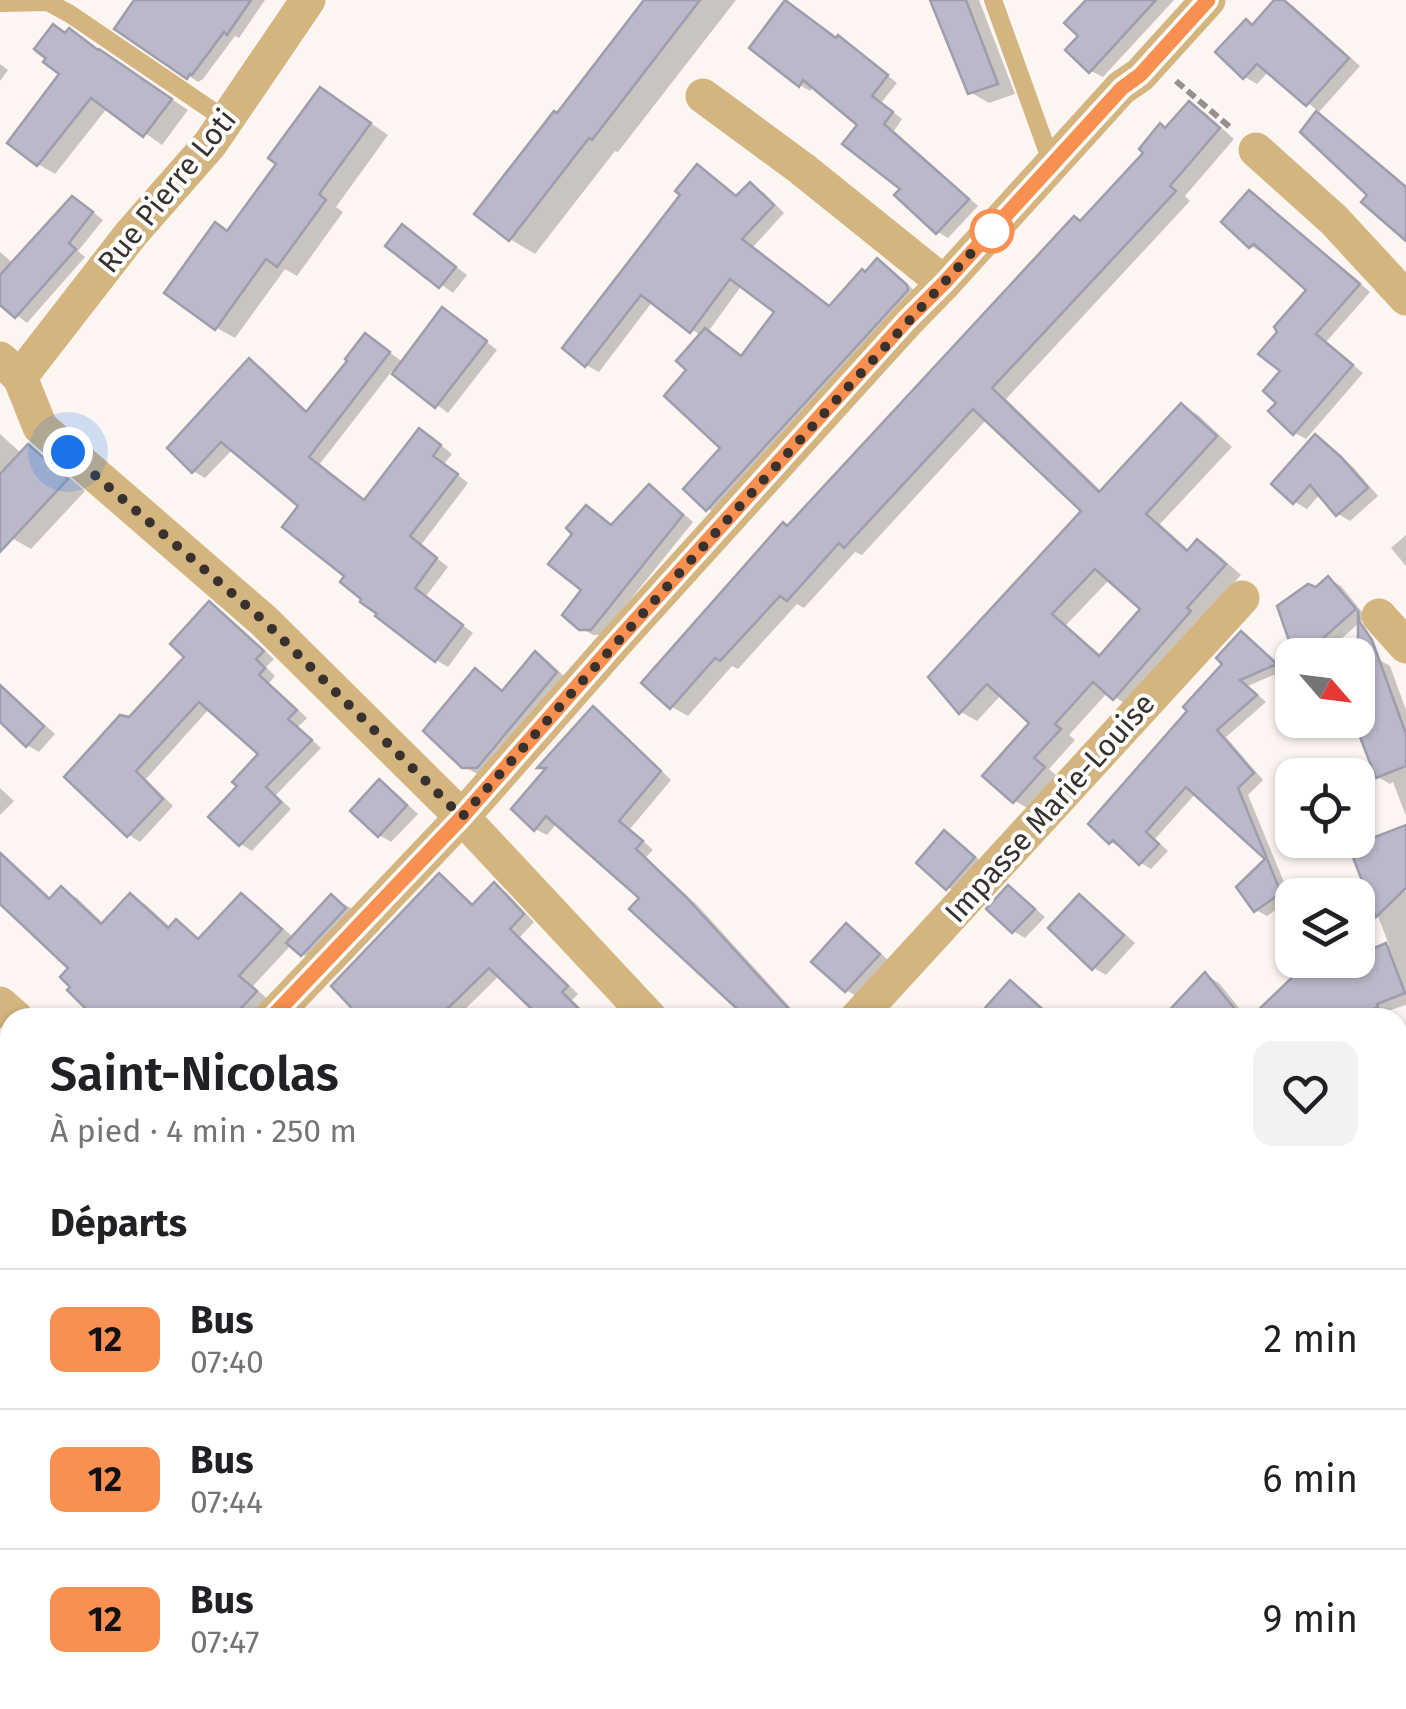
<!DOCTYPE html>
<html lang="fr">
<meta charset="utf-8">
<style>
:root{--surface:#fff;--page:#f2f2f2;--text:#202124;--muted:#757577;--line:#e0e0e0}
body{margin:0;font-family:"Fira Sans",sans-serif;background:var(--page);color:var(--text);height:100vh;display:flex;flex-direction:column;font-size:38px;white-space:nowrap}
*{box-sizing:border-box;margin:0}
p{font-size:32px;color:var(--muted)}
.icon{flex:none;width:55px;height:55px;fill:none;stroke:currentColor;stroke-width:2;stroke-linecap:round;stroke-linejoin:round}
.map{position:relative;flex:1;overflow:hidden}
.side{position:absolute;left:0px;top:1008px;width:1408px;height:702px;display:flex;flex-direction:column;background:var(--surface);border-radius:30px 30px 0 0;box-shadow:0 2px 8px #0004}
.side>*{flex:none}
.badge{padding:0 20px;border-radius:15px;font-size:35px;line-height:65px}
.needle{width:65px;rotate:118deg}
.buttons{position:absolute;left:1275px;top:638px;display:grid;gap:20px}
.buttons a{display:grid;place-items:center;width:100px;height:100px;border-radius:20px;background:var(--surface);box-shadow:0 2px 8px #0004;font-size:50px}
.you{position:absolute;width:50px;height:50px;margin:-25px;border:8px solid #fff;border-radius:50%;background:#1a73e8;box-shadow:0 0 0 15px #1a73e833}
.map>.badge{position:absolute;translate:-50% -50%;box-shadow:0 0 0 5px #fff}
h2{padding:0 50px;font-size:38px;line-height:90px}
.round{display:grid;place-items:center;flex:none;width:105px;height:105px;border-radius:20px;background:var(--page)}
.overview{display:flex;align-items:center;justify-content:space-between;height:170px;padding:0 50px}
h1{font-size:48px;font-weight:600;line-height:75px}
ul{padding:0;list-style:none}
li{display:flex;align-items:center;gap:30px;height:140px;padding:0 50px;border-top:2px solid var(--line)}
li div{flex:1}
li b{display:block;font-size:38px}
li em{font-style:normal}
li .badge{min-width:110px;font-weight:700;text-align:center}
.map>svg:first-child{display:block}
</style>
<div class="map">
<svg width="1406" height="1709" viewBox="0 0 1406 1709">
<rect width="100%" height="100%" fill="#fdf5f1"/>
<!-- shadow -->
<g fill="#0003" fill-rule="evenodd">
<path d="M138 0H265L239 38 235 36 203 79 198 82 117 28Z"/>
<path d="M647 0H736L618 152 615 151 535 254 510 239 478 213 558 116Z"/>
<path d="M934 0H979L1015 94 989 103 970 92Z"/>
<path d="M1089 0H1174L1103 77 1091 71 1082 36Z"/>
<path d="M1278 0 1292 5 1360 66 1319 112 1269 71 1257 84 1245 77 1254 26Z"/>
<path d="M54 27 117 62 188 110 162 145 108 107 55 174 38 164 63 74 35 52Z"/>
<path d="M837 40 849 45 897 83 881 103 902 119 894 131 978 206 948 238 938 232 904 188 860 124 814 86 810 91 800 85 752 47Z"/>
<path d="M0 64 8 70 0 81Z"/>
<path d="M339 101 388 135 336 207 343 212 297 276 285 269 235 338 217 328 229 233 279 163Z"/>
<path d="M1189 104 1205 113 1234 139 1185 196 1190 201 1006 399 1102 492 1182 406 1198 415 1232 447 1160 524 1190 551 1198 542 1214 551 1241 575 1202 618 1131 708 1108 692 1069 735 1075 740 1049 769 1059 778 1031 810 1015 801 985 775 1032 722 1002 694 977 721 961 712 1085 511 987 419 862 555 855 552 804 608 797 604 738 669 732 666 688 716 672 707 789 528 1081 223ZM1110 579 1144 609 1102 656 1066 625Z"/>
<path d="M697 167 738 198 750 185 763 192 784 213 753 247 831 308 878 261 890 268 919 295 720 516 708 509 724 448 689 370 701 336 653 301 599 372 586 365ZM742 285 778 312 742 357 708 332Z"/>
<path d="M1250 193 1261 200 1370 292 1326 342 1363 373 1306 439 1295 433 1280 403 1284 371 1309 290 1265 251 1262 253 1251 246Z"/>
<path d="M84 205 103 220 78 251 85 257 27 323 0 302V252L14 264Z"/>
<path d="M403 227 467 275 453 293 389 246Z"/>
<path d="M455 317 497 350 448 413 392 371 319 465 366 502 432 438 452 454 444 464 468 483 421 545 448 567 426 596 473 633 448 667 436 660 348 576 302 505 233 449 205 478 193 471 250 361 262 368 309 413 377 343 404 363Z"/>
<path d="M0 434 22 454 28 448 47 458 85 491 31 549 12 538 0 526Z"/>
<path d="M1315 437 1327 444 1353 467 1378 496 1350 521 1338 514 1320 494 1307 509 1295 502 1274 484Z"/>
<path d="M650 487 661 494 693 522 602 635H593L581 628 612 526Z"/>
<path d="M1406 535V566L1391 548Z"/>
<path d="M1329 579 1341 586 1366 617 1323 655H1298L1280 607 1317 589Z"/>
<path d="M209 604 221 611 274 659 266 667 275 676 269 683 307 718 298 727 321 748 276 795 291 809 252 851 241 844 212 817 241 786 261 754 210 708 146 779 173 806 140 842 129 835 68 777 130 720 188 657Z"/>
<path d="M1241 634 1252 640 1285 670 1248 686 1266 702 1226 737 1263 780 1248 795 1291 899 1267 916 1256 910 1239 887 1269 859 1196 793 1155 839 1168 851 1151 869 1141 863 1123 846 1121 848 1111 842 1190 711 1226 664Z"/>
<path d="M536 654 548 661 568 680 477 774 464 766 476 671 504 692Z"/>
<path d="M1378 659 1390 666 1406 710V816L1393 782 1390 784 1378 777 1355 720H1358V667Z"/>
<path d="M3 691 15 698 55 734 39 752 27 745 0 719V694Z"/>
<path d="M594 710 605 716 671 780 630 829 653 850 646 857 698 906 800 1018H750L643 898 557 823 547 835 535 829 547 771 541 768Z"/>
<path d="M379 782 391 789 418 814 391 842 379 835Z"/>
<path d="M0 788 14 801 0 815Z"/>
<path d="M945 833 957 840 986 866 960 894 947 887Z"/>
<path d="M1358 837 1406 892V1005L1388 1011 1390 1015 1383 1018H1253L1351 960H1358V957L1389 945 1349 840H1358Z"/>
<path d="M0 851 52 899 62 889 77 898 104 924 131 896 146 905 171 928 177 922 201 940 242 896 257 905 294 938 332 897 366 917 380 929 337 974 302 954 292 944 253 986 271 1002 256 1018H99L72 968 0 901Z"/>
<path d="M440 876 451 883 475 906 494 885 506 892 534 922 520 937 578 994 572 1000 590 1018H544L500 975 456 1018H364Z"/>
<path d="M1008 888 1020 895 1045 917 1025 938 1013 931Z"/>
<path d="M1079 897 1091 904 1135 943 1106 975 1094 968Z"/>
<path d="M847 926 859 933 890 962 858 997 846 990Z"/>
<path d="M1206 975 1219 983 1247 1018H1176Z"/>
<path d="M1011 983 1023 990 1050 1014 1047 1018Z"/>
<path d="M0 1036 10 1046V1092L0 1083Z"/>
<path d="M0 1110 10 1117V1228L0 1222Z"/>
<path d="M1406 1192V1307L1398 1314V1196Z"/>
<path d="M10 1365V1381L2 1373Z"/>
<path d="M10 1407V1489L0 1499V1418Z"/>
<path d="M1406 1533V1709H1330L1341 1700H1398V1540Z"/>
<path d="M0 1605 8 1612 10 1610V1700H59L67 1709H0Z"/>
<path d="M263 1700H324L332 1709H271Z"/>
<path d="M491 1700H598L605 1709H498Z"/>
<path d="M732 1700H826L818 1707 819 1708 837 1700H890L897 1709H722Z"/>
<path d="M938 1700H1116L1097 1709H943Z"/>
</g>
<!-- building -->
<g fill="#bab9ca" stroke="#9e9dae" stroke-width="2.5" fill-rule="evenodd">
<path d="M134 0H251L227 35 224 32 192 75 190 74 187 79 114 29Z"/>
<path d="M644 0H700L592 140 589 138 509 241 474 214 554 111 557 113Z"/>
<path d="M785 0 836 38 838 35 888 75 872 96 893 112 884 124 969 199 936 234 894 195 900 189 842 144 857 125 803 80 799 87 749 48Z"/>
<path d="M930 0H966L998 84 968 94Z"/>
<path d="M1086 0H1156L1089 73 1065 50 1078 36 1064 23Z"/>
<path d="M1274 0H1284L1349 58 1306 106 1257 64 1243 79 1215 52 1246 19 1252 25Z"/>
<path d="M53 24 65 33 69 28 98 50 99 49 172 99 143 137 91 98 37 166 7 143 59 74 43 62 46 58 34 49Z"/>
<path d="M320 87 371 123 319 194 326 200 277 267 266 259 215 330 164 293 215 222 227 231 276 164 268 158Z"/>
<path d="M1189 101 1220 128 1170 186 1176 191 992 388 1099 492 1181 403 1217 436 1146 514 1187 551 1197 539 1226 564 1187 608 1191 611 1113 700 1093 682 1055 724 1061 729 1034 758 1045 767 1013 803 982 776 1029 723 987 684 959 714 928 677 1081 511 973 409 844 548 839 543 787 601 780 596 720 661 715 658 670 709 641 683 783 522 787 526 1074 216 1080 221 1143 153 1139 149 1160 123 1165 128ZM1095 569 1140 609 1099 656 1052 614Z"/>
<path d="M1316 111 1406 187V241L1361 202 1367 195 1300 132Z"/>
<path d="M697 164 736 196 750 182 774 205 742 239 829 306 862 269 865 272 877 258 907 285 908 290 706 511 683 489 720 448 664 396 686 370 676 361 705 328 741 356 774 312 730 279 690 333 641 295 585 367 562 348 680 195 675 191Z"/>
<path d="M1249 190 1360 284 1316 334 1353 365 1293 435 1268 411 1276 403 1263 391 1280 371 1258 354 1277 332 1274 327 1306 290 1254 244 1249 248 1221 222Z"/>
<path d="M72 196 93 212 69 243 76 249 15 318 0 305V275Z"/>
<path d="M402 224 456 267 439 288 385 246Z"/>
<path d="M442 307 487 341 435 408 392 374Z"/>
<path d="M365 333 390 352 309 457 364 500 419 428 441 445 433 456 458 474 410 536 437 558 415 588 463 625 435 662 375 616 377 614 360 602 361 599 340 582 344 576 282 527 298 506 221 442 192 473 167 448 249 358 306 412 347 361 345 359Z"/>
<path d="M1315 434 1341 457 1368 488 1336 516 1310 485 1293 504 1271 484Z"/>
<path d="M28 444 68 479 0 552V474Z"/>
<path d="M649 484 683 515 591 630H579L562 615 581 590 548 564 572 534 566 528 586 505 611 525Z"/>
<path d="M1328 576 1356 609 1311 649 1294 655 1277 606 1308 584 1316 587Z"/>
<path d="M209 601 264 651 256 659 265 668 259 675 297 710 288 719 312 740 266 787 281 802 239 846 208 817 237 786 232 782 258 754 199 702 136 771 163 799 127 837 64 777 120 715 129 717 184 657 170 644Z"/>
<path d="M1358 610 1359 621 1372 640 1406 734V766L1376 778 1358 732Z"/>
<path d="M1241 631 1277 664 1240 680 1257 695 1217 730 1254 773 1238 788 1281 893 1254 912 1236 887 1265 859 1186 787 1146 832 1159 844 1139 865 1113 840 1109 844 1088 824 1187 711 1183 707 1222 664 1216 658Z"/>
<path d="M535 651 557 672 477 768H462L423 731 475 668 502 691Z"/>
<path d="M0 685 44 726 26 747 0 722Z"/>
<path d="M593 706 661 771 619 821 643 841 636 849 686 897 797 1018H747L629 909 639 898 582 848 546 816 534 831 511 809 546 768H537Z"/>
<path d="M379 779 407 805 378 837 350 811Z"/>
<path d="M1406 825V888L1376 917 1349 847Z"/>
<path d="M944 830 975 857 946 890 916 863Z"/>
<path d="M0 853 49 899 61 886 101 924 130 893 168 928 176 919 198 939 241 893 282 929 239 976 257 991 232 1018H95L67 990 70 987 60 977 68 968 0 904Z"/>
<path d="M439 873 472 905 494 882 524 914 510 929 568 986 562 992 588 1018H541L489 968 438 1018H361L331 986Z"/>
<path d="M1008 885 1035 909 1012 933 986 909Z"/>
<path d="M331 894 346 908 301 956 286 943Z"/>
<path d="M1079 894 1124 935 1092 970 1048 928Z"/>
<path d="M846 923 880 954 845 992 811 962Z"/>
<path d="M1386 943 1405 993 1377 1004 1378 1007 1353 1018H1250L1310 960H1358V955Z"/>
<path d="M1205 972 1242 1018H1162Z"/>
<path d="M1010 980 1052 1018H976Z"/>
</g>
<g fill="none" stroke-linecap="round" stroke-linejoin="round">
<!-- path -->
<path stroke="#978f8b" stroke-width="6" stroke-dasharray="10 5" stroke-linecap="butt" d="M1176 81 1231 128"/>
<!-- service -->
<g stroke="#d5b57f" stroke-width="18">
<path d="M993 0 1052 164"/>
<path d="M0 3 48 2 70 14 226 120"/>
<path d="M1085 1709 1104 1700"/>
</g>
<!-- minor -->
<g stroke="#d5b57f" stroke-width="35">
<path d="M703 96 801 168 944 283"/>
<path d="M1256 150 1334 220 1406 298"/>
<path d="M0 359 20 377 40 427 264 621 462 817 650 1018"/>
<path d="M20 377 131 234 210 144 308 0"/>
<path d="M1379 616 1406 646"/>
<path d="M0 1004 16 1018"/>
<path d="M271 1018 462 817 616 642 907 321 944 283 1121 88 1140 75 1208 0"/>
<path d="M857 1018 1242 598"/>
<path d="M1398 1062 1406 1055"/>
<path d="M0 1272 10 1279"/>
<path d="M0 1319 10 1308"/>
<path d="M618 1700 625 1709"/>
<path d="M685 1709 695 1700"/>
<path d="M1257 1709 1268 1700"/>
</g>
</g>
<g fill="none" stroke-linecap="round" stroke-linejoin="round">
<defs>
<path id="line" d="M271 1018 462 817 616 642 906 321 944 283 1122 88 1140 75 1208 0"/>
</defs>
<!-- line casing -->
<use href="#line" stroke="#fff" stroke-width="22"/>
<!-- line -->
<use href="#line" stroke="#f79050" stroke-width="15"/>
<!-- walk -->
<path stroke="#38312d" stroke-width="10" stroke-dasharray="0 18" d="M68 452 264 621 462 817C638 617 818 419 999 223L992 231"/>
</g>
<!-- markers -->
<circle fill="#fff" stroke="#f79050" stroke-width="5" cx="992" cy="231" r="20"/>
<g text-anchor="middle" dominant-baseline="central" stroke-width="8" stroke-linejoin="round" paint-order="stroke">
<!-- street labels -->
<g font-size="30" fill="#38312d" stroke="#fff">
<text transform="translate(167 191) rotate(-51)">Rue Pierre Loti</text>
<text transform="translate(1050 808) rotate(-48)">Impasse Marie-Louise</text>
</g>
</g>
</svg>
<div class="buttons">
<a><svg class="needle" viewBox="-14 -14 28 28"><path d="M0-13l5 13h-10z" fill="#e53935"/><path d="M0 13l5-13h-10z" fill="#757577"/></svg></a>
<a><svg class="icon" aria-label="locate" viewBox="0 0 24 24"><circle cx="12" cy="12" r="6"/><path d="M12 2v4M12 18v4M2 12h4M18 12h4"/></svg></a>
<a><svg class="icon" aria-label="layers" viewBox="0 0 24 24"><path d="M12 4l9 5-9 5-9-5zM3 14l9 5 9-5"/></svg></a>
</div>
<div class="you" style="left:68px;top:452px"></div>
<section class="side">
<div class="overview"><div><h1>Saint-Nicolas</h1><p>À pied · 4 min · 250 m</p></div><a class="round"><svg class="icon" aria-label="heart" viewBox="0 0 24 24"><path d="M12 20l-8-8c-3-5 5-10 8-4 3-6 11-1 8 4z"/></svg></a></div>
<h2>Départs</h2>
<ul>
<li><span class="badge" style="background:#f79050;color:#111">12</span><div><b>Bus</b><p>07:40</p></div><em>2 min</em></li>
<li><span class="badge" style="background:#f79050;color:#111">12</span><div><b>Bus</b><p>07:44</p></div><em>6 min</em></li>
<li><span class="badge" style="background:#f79050;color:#111">12</span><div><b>Bus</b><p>07:47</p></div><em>9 min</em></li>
</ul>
</section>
</div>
